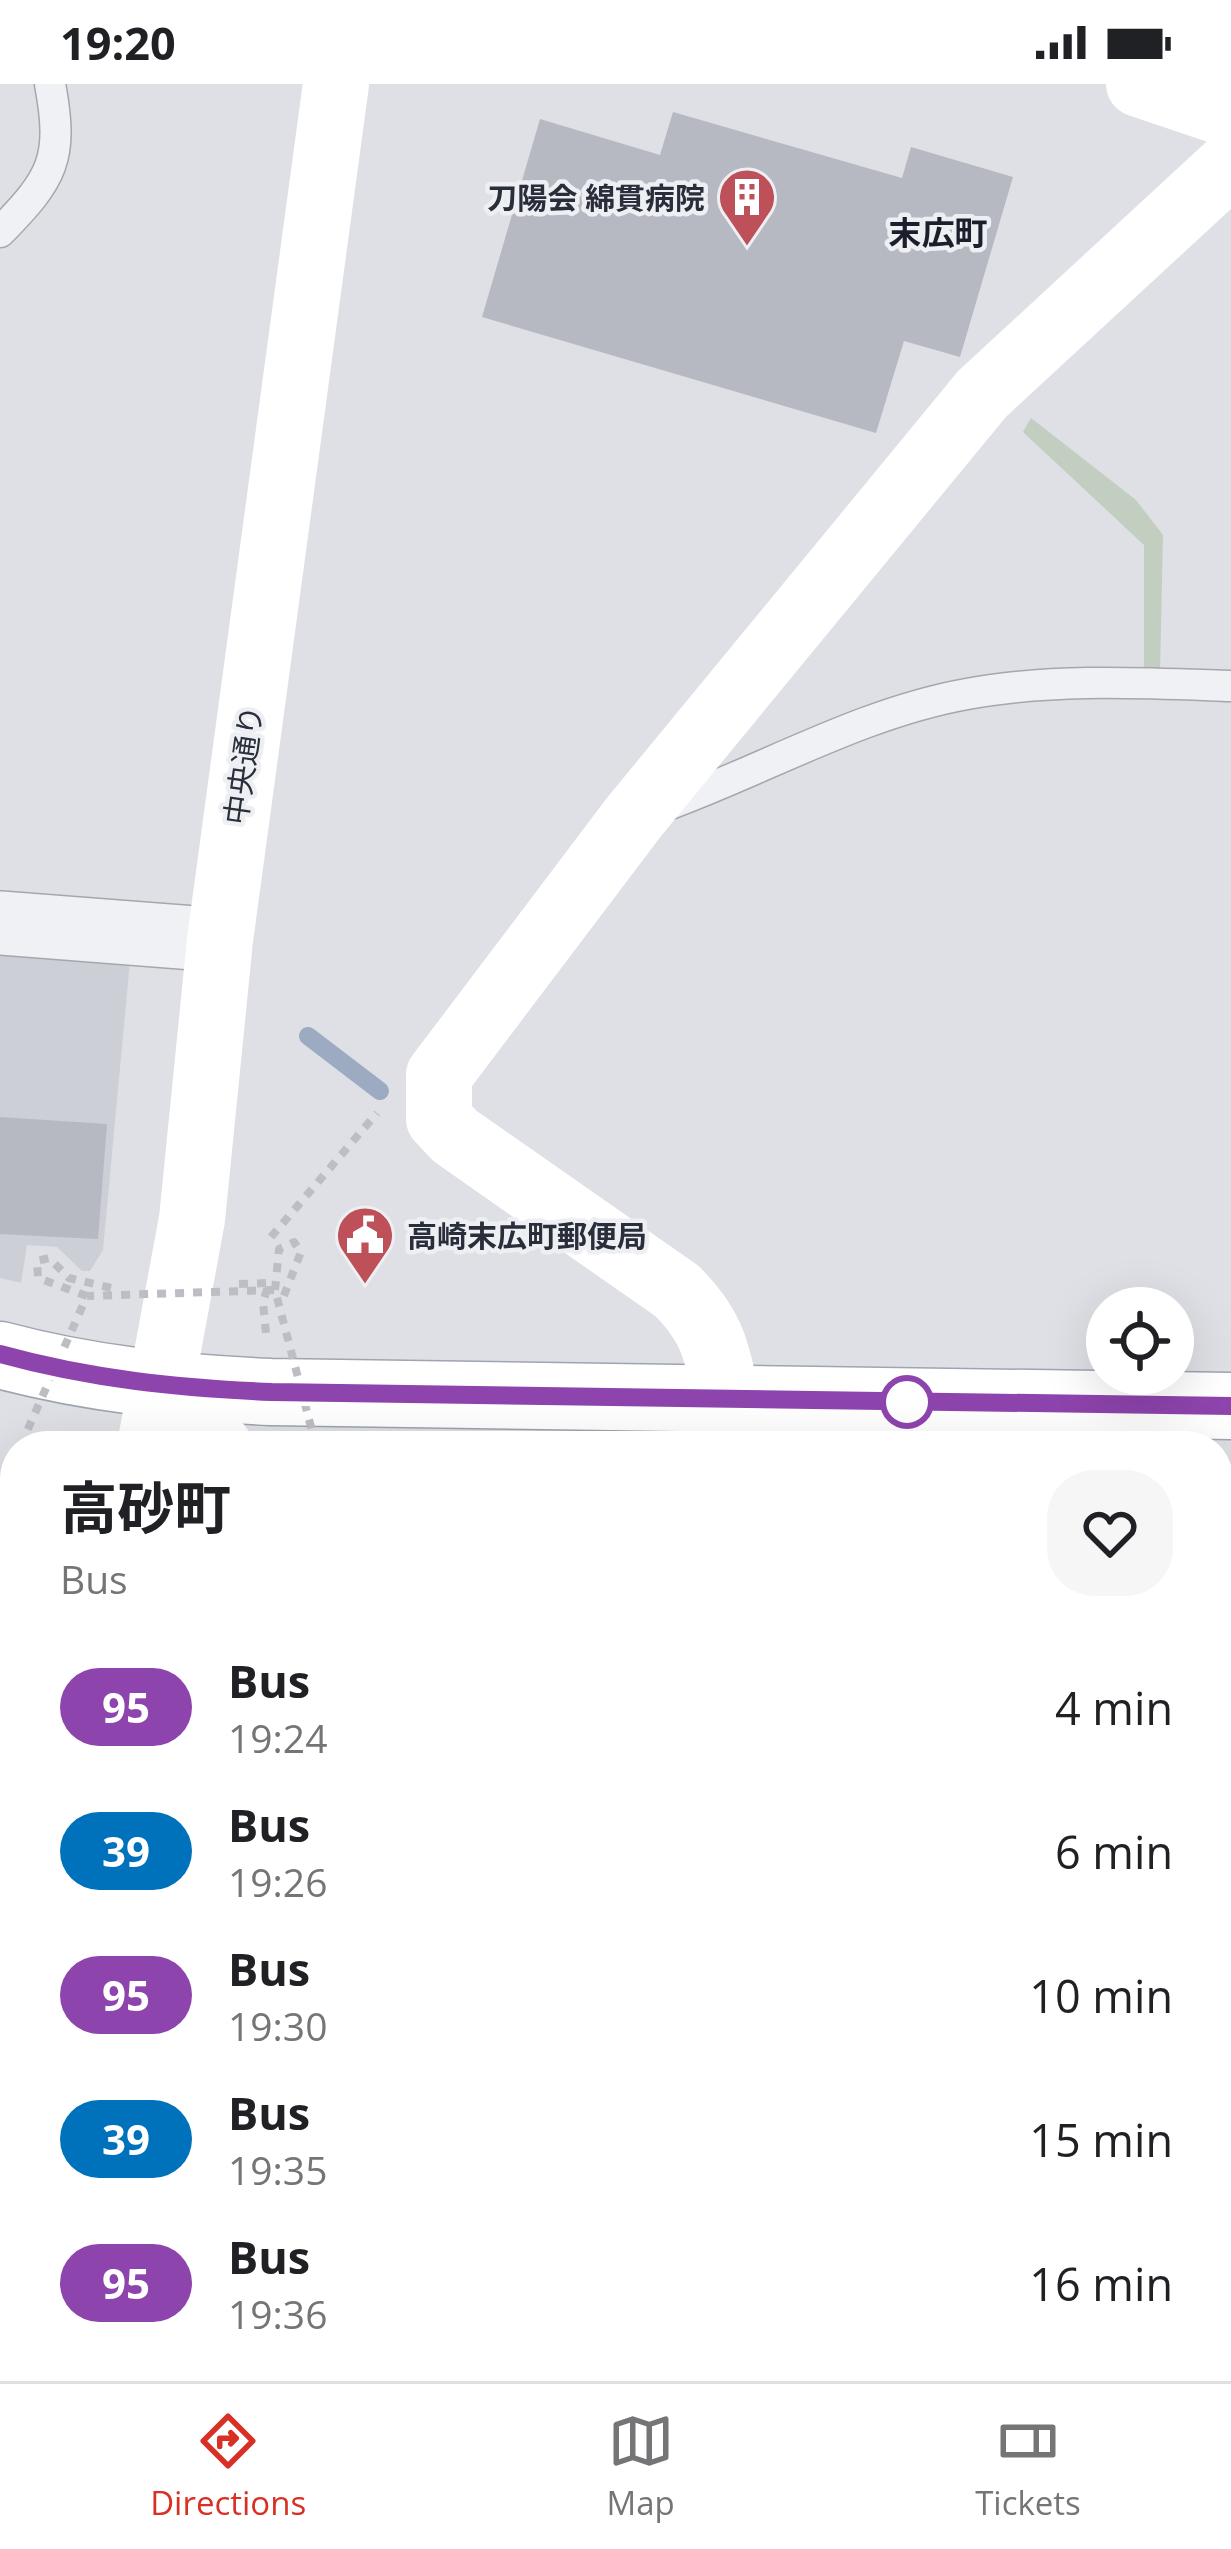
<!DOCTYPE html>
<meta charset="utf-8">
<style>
:root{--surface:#fff;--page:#f6f6f6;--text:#202124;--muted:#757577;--line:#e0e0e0;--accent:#d93025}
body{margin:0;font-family:"Open Sans","Noto Sans JP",sans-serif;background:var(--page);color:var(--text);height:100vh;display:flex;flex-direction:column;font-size:45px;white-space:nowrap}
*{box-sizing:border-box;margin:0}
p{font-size:39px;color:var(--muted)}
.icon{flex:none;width:66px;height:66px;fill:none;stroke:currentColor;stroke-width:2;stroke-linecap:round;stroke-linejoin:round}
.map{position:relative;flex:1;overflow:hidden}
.details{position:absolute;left:0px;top:1347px;width:1233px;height:951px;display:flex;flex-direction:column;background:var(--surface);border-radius:48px 48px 0 0;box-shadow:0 12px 48px #0002}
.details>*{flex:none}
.badge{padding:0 24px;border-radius:39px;font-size:42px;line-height:78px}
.controls{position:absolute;left:1086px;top:1203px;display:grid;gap:24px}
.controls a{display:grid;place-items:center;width:108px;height:108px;border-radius:50%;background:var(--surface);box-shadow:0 12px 48px #0002;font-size:60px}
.map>.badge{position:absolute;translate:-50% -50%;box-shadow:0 0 0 6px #fff}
.round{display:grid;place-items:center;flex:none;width:126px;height:126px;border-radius:48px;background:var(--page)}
.head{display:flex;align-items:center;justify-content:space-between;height:204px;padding:0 60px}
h1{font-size:57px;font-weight:700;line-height:90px}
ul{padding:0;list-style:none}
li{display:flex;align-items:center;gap:36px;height:144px;padding:0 60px}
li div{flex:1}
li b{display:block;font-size:45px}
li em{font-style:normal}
li .badge{min-width:132px;font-weight:700;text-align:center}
.status{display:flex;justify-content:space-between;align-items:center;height:84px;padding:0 60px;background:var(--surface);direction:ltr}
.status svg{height:33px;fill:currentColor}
.menu{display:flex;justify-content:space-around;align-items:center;height:168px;border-top:3px solid var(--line);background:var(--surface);font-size:33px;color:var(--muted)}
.menu a{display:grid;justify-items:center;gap:6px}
.menu .current{color:var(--accent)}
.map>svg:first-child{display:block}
</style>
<div class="status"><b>19:20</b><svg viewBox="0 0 49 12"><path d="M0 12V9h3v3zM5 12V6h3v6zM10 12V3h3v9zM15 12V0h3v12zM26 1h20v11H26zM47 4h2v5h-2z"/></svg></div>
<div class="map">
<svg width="1231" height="2297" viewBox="0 0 1231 2297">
<rect width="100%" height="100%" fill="#dee0e5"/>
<!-- built -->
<path fill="#cccfd6" d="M0 863 130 877 103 1166 90 1187H82L57 1163 27 1161 21 1199 0 1194Z"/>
<!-- grass -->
<path fill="#c2cec0" d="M1031 334 1136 416 1163 451 1160 588 1144 589V461L1023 348Z"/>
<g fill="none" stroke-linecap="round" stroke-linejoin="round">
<!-- stream -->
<g stroke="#9cabc2" stroke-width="18">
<path d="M308 952 380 1007"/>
<path d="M1218 1741 1231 1721"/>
</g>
</g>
<!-- building -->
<g fill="#b6b9c1">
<path d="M673 28 902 94 911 63 1013 93 960 273 904 257 876 349 482 233 540 35 660 71Z"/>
<path d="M0 1033 107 1040 98 1155 0 1150Z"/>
<path d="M1227 1525H1231V1600L1226 1599Z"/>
<path d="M1231 1760V1790L1218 1783Z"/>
<path d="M15 2024V2105L0 2100V2067Z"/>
<path d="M1231 2059V2191H1220L1218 2060Z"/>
<path d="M0 2106 15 2112V2156L0 2151Z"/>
<path d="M0 2160 15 2166V2204L0 2198Z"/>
<path d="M1218 2229H1231V2297H1109L1110 2283H1218Z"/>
<path d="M0 2230 10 2234 0 2257Z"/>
<path d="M11 2283H66L65 2294 11 2297Z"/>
<path d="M202 2283H275V2293L203 2297Z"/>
<rect x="357" y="2283" width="127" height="14"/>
<rect x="501" y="2283" width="86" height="14"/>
<path d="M608 2283H656L655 2297H608Z"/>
<path d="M667 2283H711V2297H666Z"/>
<rect x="725" y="2283" width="112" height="14"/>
<rect x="899" y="2283" width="88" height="14"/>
<rect x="1003" y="2283" width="97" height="14"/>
</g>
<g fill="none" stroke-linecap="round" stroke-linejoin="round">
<defs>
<g id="lane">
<path d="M0 148C53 94 64 75 50 0"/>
<path d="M659 724C760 688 860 629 967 610 1053 594 1144 599 1231 602"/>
<path d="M727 1314 747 1362"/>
<path d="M1218 2212H1231"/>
<path d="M0 2214 15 2219"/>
</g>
<g id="street">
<path d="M0 839 220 856"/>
<path d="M0 1935 15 1940"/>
<path d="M1218 1987H1231"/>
</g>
<path id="primary" d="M0 1271C90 1295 178 1304 271 1308L1231 1322"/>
</defs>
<!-- lane casing -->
<use href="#lane" stroke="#a4a7ae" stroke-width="33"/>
<!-- street casing -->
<use href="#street" stroke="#a4a7ae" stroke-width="66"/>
<!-- primary casing -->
<use href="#primary" stroke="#9ea4b0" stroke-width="69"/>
<!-- path -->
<g stroke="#bcbec4" stroke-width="8" stroke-dasharray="9 9" stroke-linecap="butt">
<path d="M271 1153 377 1029"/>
<path d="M239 1200 269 1199 263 1218 266 1249"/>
<path d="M275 1206 279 1165 294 1158 301 1168 283 1214"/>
<path d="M87 1212 38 1194 37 1177 49 1174 69 1194 116 1205"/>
<path d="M46 1362 57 1353 67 1362"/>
</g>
<!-- lane -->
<use href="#lane" stroke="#f0f1f4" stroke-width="30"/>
<!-- street -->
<use href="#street" stroke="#f0f1f4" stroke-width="63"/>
<!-- secondary -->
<g stroke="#fff" stroke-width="66">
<path d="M1139 0 1231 31"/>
<path d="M165 1303 219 1362"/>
<path d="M727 1314C716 1266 713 1243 677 1207L455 1052 439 1035V991L634 733 982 310 1231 80"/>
<path d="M150 1362 192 1135 220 856 336 0"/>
<path d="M0 1787 15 1746"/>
<path d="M328 2283 329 2297"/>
</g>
<!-- primary -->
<use href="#primary" stroke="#fff" stroke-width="66"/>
<!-- path-bridge -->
<g stroke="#bcbec4" stroke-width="8" stroke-dasharray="9 9" stroke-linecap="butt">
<path d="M33 1360 57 1353 67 1362"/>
<path d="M33 1362 27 1347 87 1212 275 1206 316 1362"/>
</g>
</g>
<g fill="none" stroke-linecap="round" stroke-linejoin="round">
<defs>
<path id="line" d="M0 1270C90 1295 178 1304 272 1308L1231 1322"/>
</defs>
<!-- line casing -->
<use href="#line" stroke="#fff" stroke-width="27"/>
<!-- line -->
<use href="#line" stroke="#8e44ad" stroke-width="18"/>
</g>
<!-- icons -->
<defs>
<symbol id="building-pin" viewBox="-11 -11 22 30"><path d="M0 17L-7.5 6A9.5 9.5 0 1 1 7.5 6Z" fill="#bd5058" stroke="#edeff3"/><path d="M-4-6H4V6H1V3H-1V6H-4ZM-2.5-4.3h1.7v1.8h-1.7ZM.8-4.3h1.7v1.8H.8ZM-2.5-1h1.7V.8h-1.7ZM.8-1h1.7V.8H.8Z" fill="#fff"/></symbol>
<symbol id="civic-pin" viewBox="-11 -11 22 30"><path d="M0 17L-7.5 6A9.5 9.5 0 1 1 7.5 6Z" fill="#bd5058" stroke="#edeff3"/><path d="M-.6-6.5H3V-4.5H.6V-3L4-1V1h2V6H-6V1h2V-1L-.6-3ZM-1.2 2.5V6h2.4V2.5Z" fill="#fff"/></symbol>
</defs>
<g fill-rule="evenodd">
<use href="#building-pin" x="714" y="80" width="66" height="90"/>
<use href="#civic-pin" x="332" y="1118" width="66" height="90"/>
</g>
<!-- markers -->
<circle fill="#fff" stroke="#8e44ad" stroke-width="6" cx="907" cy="1318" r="24"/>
<g text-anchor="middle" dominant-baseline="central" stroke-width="9" stroke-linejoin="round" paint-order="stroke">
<!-- poi labels -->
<g font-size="30" font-weight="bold" fill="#292e3a" stroke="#edeff3" text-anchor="end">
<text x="705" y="113">刀陽会 綿貫病院</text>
<text x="407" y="1151" text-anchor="start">高崎末広町郵便局</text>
</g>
<!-- street labels -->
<g font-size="30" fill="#292e3a" stroke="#edeff3">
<text transform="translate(243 681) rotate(-82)">中央通り</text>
</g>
<!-- neighbourhood labels -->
<g font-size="33" font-weight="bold" fill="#1b1f2b" stroke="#edeff3">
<text x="938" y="148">末広町</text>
</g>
</g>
</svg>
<div class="controls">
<a><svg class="icon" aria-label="locate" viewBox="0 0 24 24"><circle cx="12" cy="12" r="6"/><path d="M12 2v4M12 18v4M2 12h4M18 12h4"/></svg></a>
</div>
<section class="details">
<div class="head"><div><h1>高砂町</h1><p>Bus</p></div><a class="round"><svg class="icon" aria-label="heart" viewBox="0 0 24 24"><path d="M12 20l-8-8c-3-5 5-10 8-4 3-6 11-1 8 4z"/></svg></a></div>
<ul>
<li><span class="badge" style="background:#8e44ad;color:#fff">95</span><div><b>Bus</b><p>19:24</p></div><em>4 min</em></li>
<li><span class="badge" style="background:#0072bc;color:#fff">39</span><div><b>Bus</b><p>19:26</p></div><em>6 min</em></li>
<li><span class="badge" style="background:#8e44ad;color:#fff">95</span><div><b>Bus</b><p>19:30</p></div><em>10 min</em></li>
<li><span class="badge" style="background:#0072bc;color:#fff">39</span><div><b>Bus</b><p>19:35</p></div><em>15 min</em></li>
<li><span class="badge" style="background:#8e44ad;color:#fff">95</span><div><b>Bus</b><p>19:36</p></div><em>16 min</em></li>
</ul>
</section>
</div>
<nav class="menu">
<a class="current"><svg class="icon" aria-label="directions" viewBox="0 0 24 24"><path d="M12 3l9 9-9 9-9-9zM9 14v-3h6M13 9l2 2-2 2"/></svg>Directions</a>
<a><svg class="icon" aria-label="map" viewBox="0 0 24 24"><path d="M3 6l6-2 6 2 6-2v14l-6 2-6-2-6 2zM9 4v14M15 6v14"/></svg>Map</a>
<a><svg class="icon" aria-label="tickets" viewBox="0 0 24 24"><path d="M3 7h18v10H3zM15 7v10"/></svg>Tickets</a>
</nav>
